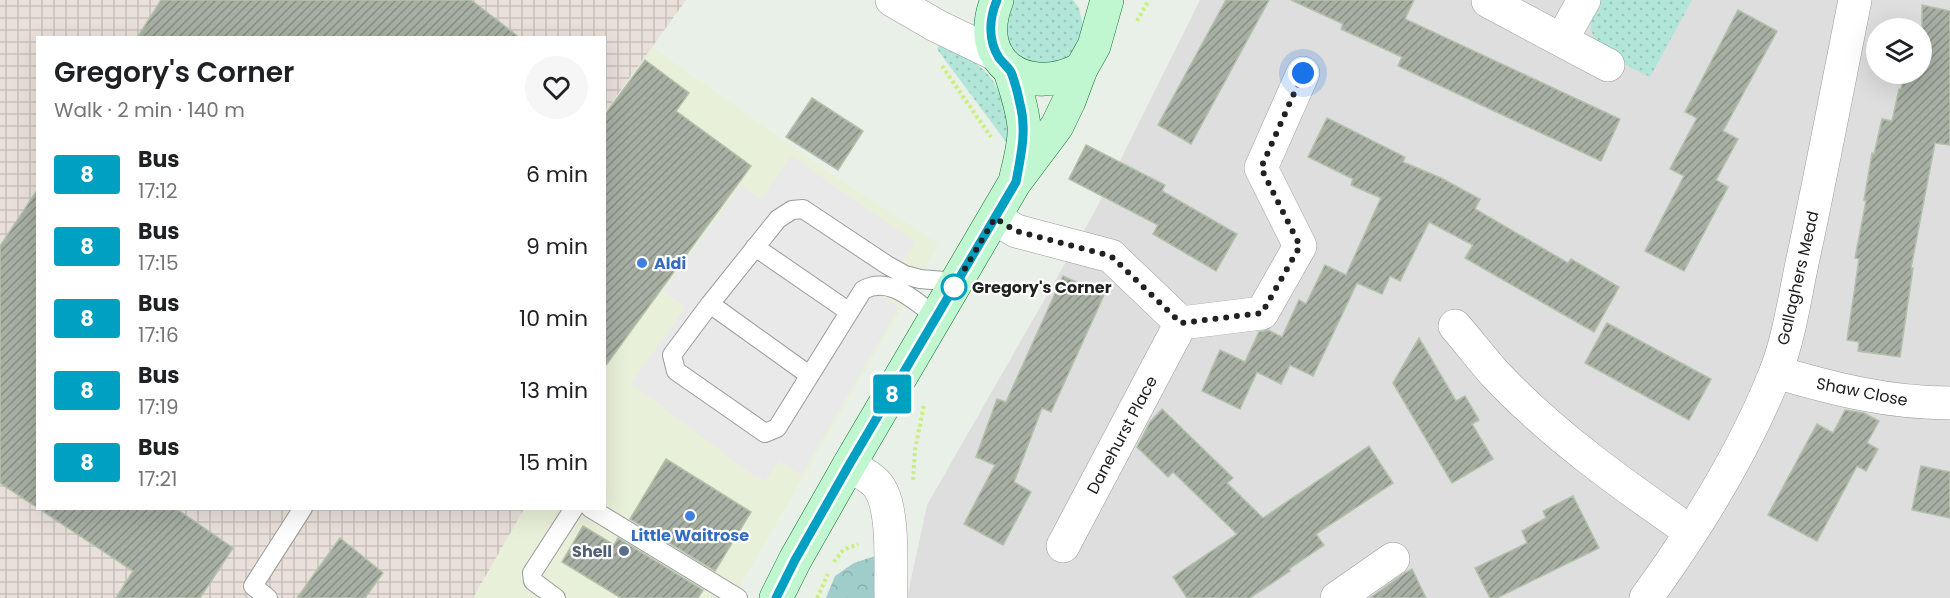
<!DOCTYPE html>
<meta charset="utf-8">
<style>
:root{--surface:#fff;--page:#f6f6f6;--text:#202124;--muted:#757577}
body{margin:0;font-family:Poppins,sans-serif;background:var(--page);color:var(--text);height:100vh;display:flex;flex-direction:column;font-size:22px;white-space:nowrap}
*{box-sizing:border-box;margin:0}
p{font-size:20px;color:var(--muted)}
.icon{flex:none;width:33px;height:33px;fill:none;stroke:currentColor;stroke-width:2;stroke-linecap:round;stroke-linejoin:round}
.map{position:relative;flex:1;overflow:hidden}
.drawer{position:absolute;left:36px;top:36px;width:570px;height:474px;display:flex;flex-direction:column;background:var(--surface);border-radius:0px;box-shadow:0 6px 24px #0002}
.drawer>*{flex:none}
.badge{padding:0 12px;border-radius:4px;font-size:21px;line-height:39px}
.controls{position:absolute;left:1866px;top:18px;display:grid;gap:12px}
.controls a{display:grid;place-items:center;width:66px;height:66px;border-radius:50%;background:var(--surface);box-shadow:0 6px 24px #0002;font-size:30px}
.you{position:absolute;width:30px;height:30px;margin:-15px;border:4px solid #fff;border-radius:50%;background:#1a73e8;box-shadow:0 0 0 9px #1a73e833}
.map>.badge{position:absolute;translate:-50% -50%;box-shadow:0 0 0 3px #fff}
.round{display:grid;place-items:center;flex:none;width:63px;height:63px;border-radius:32px;background:var(--page)}
.overview{display:flex;align-items:center;justify-content:space-between;height:102px;padding:0 18px}
h1{font-size:28px;font-weight:600;line-height:45px}
ul{padding:0;list-style:none}
li{display:flex;align-items:center;gap:18px;height:72px;padding:0 18px}
li div{flex:1}
li b{display:block;font-size:22px}
li em{font-style:normal}
li .badge{min-width:66px;font-weight:700;text-align:center}
.map>svg:first-child{display:block}
</style>
<div class="map">
<svg width="1950" height="598" viewBox="0 0 1950 598">
<defs>
<pattern id="industrial-grid" width="8" height="8" patternUnits="userSpaceOnUse" patternTransform="scale(1.5)"><rect width="8" height="8" fill="#e9e0da"/><path d="M0 4h8M4 0v8" fill="none" stroke="#c8c0bb"/></pattern>
<pattern id="grass-dots" width="8" height="8" patternUnits="userSpaceOnUse" patternTransform="scale(1.5)"><rect width="8" height="8" fill="#b2e6d9"/><path d="M2 2h.1M6 6h.1" fill="none" stroke="#99c5ba" stroke-width="1.8" stroke-linecap="round"/></pattern>
<pattern id="forest-crowns" width="20" height="18" patternUnits="userSpaceOnUse" patternTransform="scale(1.5)"><rect width="20" height="18" fill="#9fcdca"/><path d="M2 6a3 3 0 1 1 6 0M12 15a3 3 0 1 1 6 0" fill="none" stroke="#89b0ad"/></pattern>
<pattern id="building-hatch" width="6" height="6" patternUnits="userSpaceOnUse" patternTransform="scale(1.5)"><rect width="6" height="6" fill="#a7afa3"/><path d="M-1 1l2-2M0 6l6-6M5 7l2-2" fill="none" stroke="#888e84"/></pattern>
</defs>
<rect width="100%" height="100%" fill="#e9f0e8"/>
<!-- residential -->
<path fill="#dedede" fill-rule="evenodd" d="M1200 0H1950V598H907L927 505 1094 213ZM1876 28H1922V74H1876Z"/>
<!-- commercial -->
<path fill="#e9f0d9" d="M652 47 823 168 939 244 733 598H473L524 509 604 508 605 112Z"/>
<!-- industrial -->
<path fill="url(#industrial-grid)" d="M0 0H686L605 112 604 38H38V508L524 509 473 598H0Z"/>
<!-- grass -->
<g fill="url(#grass-dots)">
<path d="M1009 0H1073L1079 8 1083 26 1079 43 1068 57 1036 68 1006 48Z"/>
<path d="M1596 0H1692L1650 77C1626 64 1587 53 1591 18 1592 12 1595 6 1596 0Z"/>
<path d="M941 42C977 63 997 71 1006 115 1009 127 1011 131 1006 142L937 49Z"/>
</g>
<!-- forest -->
<path fill="url(#forest-crowns)" d="M875 556 877 598H826L835 576 854 563Z"/>
<!-- parking -->
<path fill="#e9e9e9" d="M791 156 915 242 881 296 899 307 801 475 779 461 766 480 755 477 631 383 685 308 663 291 741 185 761 199Z"/>
<!-- building -->
<g fill="url(#building-hatch)" stroke="#b2c1ab" stroke-width="1.5">
<path d="M161 0H471L520 38H137Z"/>
<path d="M1226 0H1269L1191 144 1158 125Z"/>
<path d="M1291 0H1414L1405 19 1620 119 1601 161 1398 66 1402 57 1341 29 1343 24Z"/>
<path d="M1922 5 1950 11V145L1935 143 1911 268H1913L1900 357 1858 351 1859 342 1847 340 1859 259 1855 258 1866 201 1864 200 1872 153 1874 154 1882 119 1892 121 1899 89H1901L1904 74H1922Z"/>
<path d="M1738 10 1777 31 1723 131 1738 139 1716 180 1728 187 1684 271 1645 251 1684 176 1670 169 1697 118 1685 112Z"/>
<path d="M645 60 689 93 676 111 751 166 604 368V116Z"/>
<path d="M812 98 863 131 838 170 786 137Z"/>
<path d="M1327 118 1405 157 1403 162 1441 178 1480 199 1475 209 1568 263 1571 259 1619 287 1594 332 1465 258 1473 245 1429 222 1400 281 1390 276 1382 294 1357 283 1313 376 1290 365 1281 384 1257 372 1240 409 1202 391 1220 350 1245 362 1259 332 1268 330 1282 337 1299 300 1306 304 1325 265 1346 275 1381 198 1351 185 1353 179 1308 157Z"/>
<path d="M1086 145 1165 185 1162 191 1237 234 1216 271 1153 234 1158 225 1069 179Z"/>
<path d="M38 189V508L0 483V246Z"/>
<path d="M1063 276 1104 295 1051 412 1042 408 1014 482 1031 492 1003 545 964 524 995 465 976 457 997 399 1006 402Z"/>
<path d="M1607 323 1711 379 1689 420 1585 363Z"/>
<path d="M1419 338 1456 401 1465 396 1479 420 1472 424 1493 459 1452 483 1393 383Z"/>
<path d="M1162 409 1233 478 1227 483 1263 518 1369 446 1393 483 1316 534 1324 545 1289 569 1290 571 1250 598H1187L1173 577 1237 534 1173 472 1168 477 1137 447 1150 422Z"/>
<path d="M1845 410 1864 413 1879 421 1867 443 1878 449 1866 471 1857 466 1817 541 1768 515 1817 424 1833 433Z"/>
<path d="M666 459 751 512 715 571 630 519Z"/>
<path d="M1921 466 1950 472V518L1912 510Z"/>
<path d="M1573 496 1599 548 1497 598H1490L1475 568 1527 543 1522 531 1546 518 1543 511Z"/>
<path d="M38 508H175L233 548 200 598H116L133 571Z"/>
<path d="M583 526 614 545 618 538 703 590 698 598H621L562 562Z"/>
<path d="M340 538 383 573 365 598H297Z"/>
<path d="M1412 569 1426 598H1370L1405 573Z"/>
</g>
<g fill="none" stroke-linecap="round" stroke-linejoin="round">
<defs>
<g id="lane">
<path d="M755 247 848 311"/>
<path d="M710 304 809 375"/>
<path d="M937 317C915 302 891 275 863 290L777 428 765 433 676 371 672 355 710 304 778 219 792 210 803 209 887 265 905 275 920 279 957 282"/>
<path d="M590 508 738 598"/>
<path d="M268 598 253 586 303 508"/>
<path d="M556 598 533 581 532 573 574 508"/>
</g>
<g id="street">
<path d="M892 0 937 26 997 55"/>
<path d="M1488 1 1608 65"/>
<path d="M1562 39 1584 0"/>
<path d="M995 218 1016 231 1111 256 1181 323"/>
<path d="M1455 326C1469 342 1482 360 1497 376 1554 436 1623 485 1691 532"/>
<path d="M1776 372C1833 389 1889 403 1950 403"/>
<path d="M849 465C859 471 873 478 879 487 895 510 890 570 891 598"/>
<path d="M1063 546 1181 323 1262 313 1300 246 1261 168 1303 73"/>
<path d="M1337 598 1393 559"/>
<path d="M1646 598C1697 528 1743 454 1775 374 1790 336 1795 294 1804 254 1822 170 1838 85 1855 0"/>
</g>
<g id="secondary">
<path d="M997 0C972 62 1026 98 1081 69"/>
<path d="M1010 71C1016 89 1022 107 1024 126 1025 143 1020 161 1016 177"/>
<path d="M776 598 795 560 849 465 1015 182 1057 126 1069 101 1081 69 1094 46 1107 0"/>
</g>
</defs>
<!-- lane casing -->
<use href="#lane" stroke="#9b9b9b" stroke-width="20"/>
<!-- street casing -->
<use href="#street" stroke="#9b9b9b" stroke-width="34"/>
<!-- secondary casing -->
<use href="#secondary" stroke="#0d7330" stroke-width="34"/>
<!-- path -->
<g stroke="#c8f178" stroke-width="4" stroke-dasharray="3 3" stroke-linecap="butt">
<path d="M1137 21 1149 0"/>
<path d="M942 66 991 137"/>
<path d="M913 480 915 450 924 405"/>
<path d="M834 562 843 550 858 544"/>
<path d="M817 598 828 574"/>
</g>
<!-- lane -->
<use href="#lane" stroke="#fff" stroke-width="18"/>
<!-- street -->
<use href="#street" stroke="#fff" stroke-width="33"/>
<!-- secondary -->
<use href="#secondary" stroke="#c0f6d0" stroke-width="33"/>
</g>
<g fill="none" stroke-linecap="round" stroke-linejoin="round">
<defs>
<path id="line" d="M776 598 795 560 849 465 1016 182C1021 155 1027 130 1020 104 1018 94 1015 82 1011 72 1008 67 1003 63 999 58 988 40 989 19 997 0"/>
</defs>
<!-- line casing -->
<use href="#line" stroke="#fff" stroke-width="14"/>
<!-- line -->
<use href="#line" stroke="#00a0c3" stroke-width="9"/>
<!-- walk -->
<path stroke="#212121" stroke-width="6" stroke-dasharray="0 10.8" d="M954 287 995 218 1016 231 1111 256 1181 323 1262 313 1300 246 1261 168 1303 73"/>
</g>
<!-- markers -->
<g fill="#3f7fe0" stroke="#fff" stroke-width="2">
<circle cx="642" cy="263" r="6"/>
<circle cx="690" cy="516" r="6"/>
</g>
<circle fill="#fff" stroke="#00a0c3" stroke-width="3" cx="954" cy="287" r="12"/>
<circle fill="#5c6f8a" stroke="#fff" stroke-width="2" cx="624" cy="551" r="6"/>
<g text-anchor="middle" dominant-baseline="central" stroke-width="4.5" stroke-linejoin="round" paint-order="stroke">
<!-- shop labels -->
<g font-size="16" font-weight="bold" fill="#366cbe" stroke="#fff" text-anchor="start">
<text x="654" y="263">Aldi</text>
<text x="690" y="535" text-anchor="middle">Little Waitrose</text>
</g>
<!-- street labels -->
<g font-size="16" fill="#212121" stroke="#fff">
<text transform="translate(1798 278) rotate(-77)">Gallaghers Mead</text>
<text transform="translate(1862 392) rotate(11)">Shaw Close</text>
<text transform="translate(1122 435) rotate(-62)">Danehurst Place</text>
</g>
<!-- stop labels -->
<g font-size="16" font-weight="bold" fill="#212121" stroke="#fff" text-anchor="start">
<text x="972" y="287">Gregory's Corner</text>
</g>
<!-- service labels -->
<g font-size="16" font-weight="bold" fill="#4e5e75" stroke="#fff" text-anchor="end">
<text x="612" y="551">Shell</text>
</g>
</g>
</svg>
<div class="controls">
<a><svg class="icon" aria-label="layers" viewBox="0 0 24 24"><path d="M12 4l9 5-9 5-9-5zM3 14l9 5 9-5"/></svg></a>
</div>
<div class="you" style="left:1303px;top:73px"></div>
<b class="badge" style="left:892px;top:394px;background:#00a0c3;color:#fff">8</b>
<section class="drawer">
<div class="overview"><div><h1>Gregory's Corner</h1><p>Walk · 2 min · 140 m</p></div><a class="round"><svg class="icon" aria-label="heart" viewBox="0 0 24 24"><path d="M12 20l-8-8c-3-5 5-10 8-4 3-6 11-1 8 4z"/></svg></a></div>
<ul>
<li><span class="badge" style="background:#00a0c3;color:#fff">8</span><div><b>Bus</b><p>17:12</p></div><em>6 min</em></li>
<li><span class="badge" style="background:#00a0c3;color:#fff">8</span><div><b>Bus</b><p>17:15</p></div><em>9 min</em></li>
<li><span class="badge" style="background:#00a0c3;color:#fff">8</span><div><b>Bus</b><p>17:16</p></div><em>10 min</em></li>
<li><span class="badge" style="background:#00a0c3;color:#fff">8</span><div><b>Bus</b><p>17:19</p></div><em>13 min</em></li>
<li><span class="badge" style="background:#00a0c3;color:#fff">8</span><div><b>Bus</b><p>17:21</p></div><em>15 min</em></li>
</ul>
</section>
</div>
